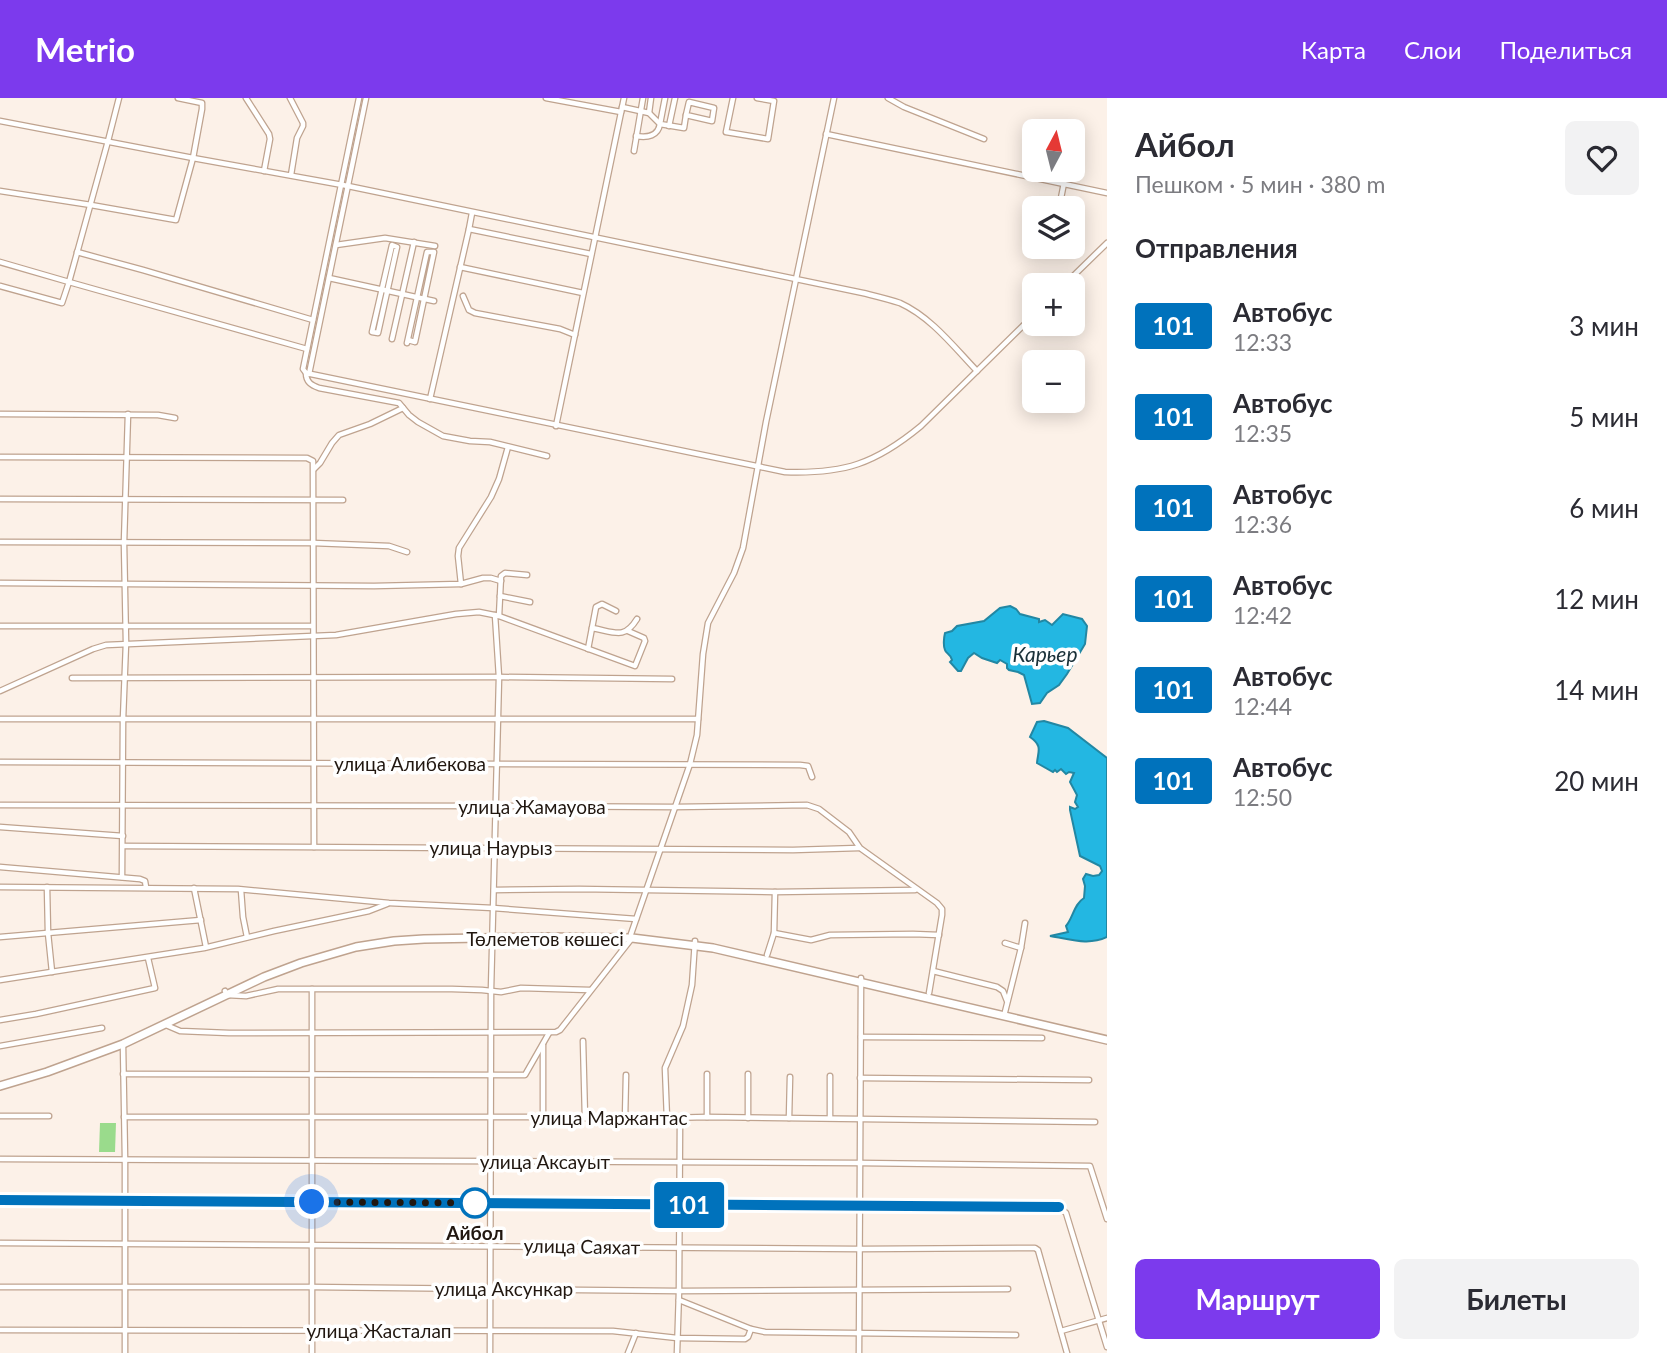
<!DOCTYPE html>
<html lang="ru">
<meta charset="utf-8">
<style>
:root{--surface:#fff;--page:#f2f2f3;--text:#2b2b33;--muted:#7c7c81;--accent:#7c3aed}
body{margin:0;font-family:Lato,sans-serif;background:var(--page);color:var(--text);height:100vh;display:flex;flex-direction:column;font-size:26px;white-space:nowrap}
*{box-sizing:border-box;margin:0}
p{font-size:23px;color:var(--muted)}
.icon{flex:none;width:38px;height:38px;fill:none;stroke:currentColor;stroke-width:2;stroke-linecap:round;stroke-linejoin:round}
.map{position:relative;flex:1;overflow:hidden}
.panel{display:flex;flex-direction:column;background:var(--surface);width:560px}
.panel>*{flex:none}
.badge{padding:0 14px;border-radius:5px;font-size:24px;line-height:46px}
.needle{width:46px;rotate:7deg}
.controls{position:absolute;left:1022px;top:21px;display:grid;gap:14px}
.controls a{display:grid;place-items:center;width:63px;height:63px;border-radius:10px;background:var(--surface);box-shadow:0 4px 18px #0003;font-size:35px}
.you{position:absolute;width:35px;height:35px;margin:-18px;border:5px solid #fff;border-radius:50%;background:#1a73e8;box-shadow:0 0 0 10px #1a73e833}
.map>.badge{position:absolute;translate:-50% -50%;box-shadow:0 0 0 4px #fff}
h2{padding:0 28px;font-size:26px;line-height:63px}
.round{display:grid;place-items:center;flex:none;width:74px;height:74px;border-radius:10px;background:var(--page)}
.headline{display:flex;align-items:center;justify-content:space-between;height:119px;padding:0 28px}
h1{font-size:33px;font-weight:700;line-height:52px}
.primary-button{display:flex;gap:14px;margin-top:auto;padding:14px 28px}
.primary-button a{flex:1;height:80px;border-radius:10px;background:var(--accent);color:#fff;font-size:28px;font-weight:700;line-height:80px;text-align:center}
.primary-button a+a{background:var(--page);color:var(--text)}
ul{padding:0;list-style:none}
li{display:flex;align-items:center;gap:21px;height:91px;padding:0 28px}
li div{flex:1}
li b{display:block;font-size:26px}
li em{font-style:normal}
li .badge{min-width:77px;font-weight:700;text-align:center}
header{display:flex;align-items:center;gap:42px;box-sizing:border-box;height:98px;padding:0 35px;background:var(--accent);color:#fff}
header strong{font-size:33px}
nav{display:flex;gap:38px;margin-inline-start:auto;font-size:24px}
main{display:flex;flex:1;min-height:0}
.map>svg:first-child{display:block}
</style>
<header>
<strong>Metrio</strong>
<nav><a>Карта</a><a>Слои</a><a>Поделиться</a></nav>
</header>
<main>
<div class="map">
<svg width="1107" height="1255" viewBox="0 0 1107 1255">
<rect width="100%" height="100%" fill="#fcf1e8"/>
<!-- green -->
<path fill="#9adb8c" d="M100 1025H116L115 1054H99Z"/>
<!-- water -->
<g fill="#23b7e2" stroke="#2287a3" stroke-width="2">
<path d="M1010 508 1016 511 1020 516 1039 521V524L1045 522 1052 527 1063 516 1082 521 1087 528 1085 546 1067 576 1059 587 1047 595 1040 605 1032 606 1024 577 1018 574 1009 572 1007 570V566L1000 562 997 565 982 560 974 555 968 560 961 573H958L950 564 952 562C951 556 946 556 945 552 943 548 944 539 945 535L952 533 957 528 984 523 1000 510Z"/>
<path d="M1044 623 1068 630 1107 660V839C1088 848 1070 841 1050 838L1068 834 1066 828C1073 820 1074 806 1084 800L1085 788 1083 781 1086 776 1093 778 1099 777 1102 773 1100 768 1080 758 1070 712V709L1075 711 1078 709 1075 704 1077 697 1070 684 1074 675 1069 674 1066 676 1061 671 1057 674 1055 672 1053 674 1037 665C1038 653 1043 648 1030 639L1037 624Z"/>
</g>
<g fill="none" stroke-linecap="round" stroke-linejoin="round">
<defs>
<g id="minor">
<path d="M119 0 108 43 69 184 307 251"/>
<path d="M246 0 269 36 270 41 264 73"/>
<path d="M290 0 303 25V28L297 40 291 77"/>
<path d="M359 0 303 271 306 275 785 374C844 376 875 366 921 328L1034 217"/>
<path d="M546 0 621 14"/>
<path d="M665 0 660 26 684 30 686 17"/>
<path d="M733 0 726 34 768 41 774 3 757 0"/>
<path d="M888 0 904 9 984 41"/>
<path d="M689 4 714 10 712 23 686 17Z"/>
<path d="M622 9 649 15 660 26C658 38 648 40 636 38"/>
<path d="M649 15 651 0"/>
<path d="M0 23 193 60 348 88 863 195C875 198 888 201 900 205 931 219 954 249 977 273"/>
<path d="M669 28 675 0"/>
<path d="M826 36 1107 95"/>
<path d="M634 53 643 0"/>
<path d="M0 93 91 107 176 122 193 60 202 11V5L178 0"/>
<path d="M1059 110 1064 85"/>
<path d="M469 131 472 115"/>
<path d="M336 147 385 140 435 148"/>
<path d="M392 147 397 149 378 235 372 234Z"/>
<path d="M77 154 143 172 313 222"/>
<path d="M0 164 69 184 62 205 0 188"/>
<path d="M460 169 583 195"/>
<path d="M329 180 434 203"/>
<path d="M1064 187 1107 145"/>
<path d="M463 198 469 212 475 215 560 231 575 237"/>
<path d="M392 241 414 144"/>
<path d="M407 245 427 154H434L415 244 408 242"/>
<path d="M306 275C306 284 311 287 319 290L399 305 409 317 418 324 443 338 470 343 490 344 547 358"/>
<path d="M309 276 366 0"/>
<path d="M430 301 469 131 591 156"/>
<path d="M0 316 158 317 175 320"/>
<path d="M556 328 624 0"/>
<path d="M0 359 307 360 313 363 314 749"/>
<path d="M314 371 320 365 332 345 339 337 370 326 403 310"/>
<path d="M0 401 343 402"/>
<path d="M0 444 313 445 389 448 407 454"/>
<path d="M0 485 374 488 461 486 483 480H491L501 483"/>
<path d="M461 486 458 458 459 450 491 399 499 381 508 349"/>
<path d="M500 498 530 504"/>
<path d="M499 518 501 478 505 475 527 477"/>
<path d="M0 528H312"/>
<path d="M592 530C615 534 624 542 637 521"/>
<path d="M588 551 596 509 602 506 616 513"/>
<path d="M72 580 499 579 672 581"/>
<path d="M0 593 93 551 106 547 336 537 456 516 479 514 499 518 635 568 645 543 644 540 628 533"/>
<path d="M0 621H698"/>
<path d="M0 664 800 667 808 668 812 679"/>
<path d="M0 707 496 708 674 709 807 707 819 711 849 734 860 750 937 805 942 811V817L929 895"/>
<path d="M0 729 123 738"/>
<path d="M123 748 793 752 859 750"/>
<path d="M0 769 140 781 145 783 146 789"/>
<path d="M122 779 123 621 126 545 124 445 128 316"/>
<path d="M0 789 238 791 389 805 493 810 636 821"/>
<path d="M47 789 48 835 52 874"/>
<path d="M194 790 206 849"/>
<path d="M241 792 243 819 247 839"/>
<path d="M494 792 579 791 775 794 915 792"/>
<path d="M774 835 811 842 830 837 913 836 939 837"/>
<path d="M631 836 690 666 697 637 703 556 708 525 734 475 743 450 766 324 834 0"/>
<path d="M0 839 201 822"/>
<path d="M1005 845 1021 850"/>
<path d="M767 857 774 835 775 794"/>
<path d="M933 873 997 889 1003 893 1007 903"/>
<path d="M0 882 204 850 274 833 369 813 387 806"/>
<path d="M225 893 227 897 246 898 278 891H452L482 892 501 894 521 890 590 892"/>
<path d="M1004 918 1021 850 1025 825"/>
<path d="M0 922 36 916 155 890 148 860"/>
<path d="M166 927 180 933 229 935 556 934 560 932 632 840"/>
<path d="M861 939 1042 940"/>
<path d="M583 943 585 1020"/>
<path d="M123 947 125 1061V1255"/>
<path d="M543 947V1019"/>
<path d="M0 948 102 930"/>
<path d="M123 976 525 977 549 935"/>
<path d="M860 980 1089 982"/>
<path d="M0 1018H49"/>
<path d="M124 1019H543L625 1021 707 1019 1095 1024"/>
<path d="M707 1019V976"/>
<path d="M748 1020V976"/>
<path d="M789 1020 790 979"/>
<path d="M830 1020V978"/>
<path d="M625 1021 626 977"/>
<path d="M667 1021 665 970 683 928 692 887 695 843"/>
<path d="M0 1061 860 1065 1090 1068 1107 1121"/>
<path d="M0 1102 1059 1109 1066 1115 1107 1249"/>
<path d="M0 1145 859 1151 1035 1150 1038 1152 1067 1255"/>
<path d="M0 1189H311L679 1193 1008 1191"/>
<path d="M679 1202 751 1231 765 1234 1016 1237"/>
<path d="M0 1232 613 1233 677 1240 745 1241 748 1239 751 1231"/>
<path d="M1061 1233 1107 1220"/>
<path d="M312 1255V891"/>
<path d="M490 1255 491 892 499 579 495 517"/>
<path d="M628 1255 636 1235"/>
<path d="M677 1255 679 1193 680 1020"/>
<path d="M859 1255 861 880"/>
</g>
<path id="major" d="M0 988 47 974 123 946 264 879 301 865 356 849 394 843 424 841 545 839 632 840 713 850 1107 942"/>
</defs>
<!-- minor casing -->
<use href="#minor" stroke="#bfa38f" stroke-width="7"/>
<!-- major casing -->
<use href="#major" stroke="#bfa38f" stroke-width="10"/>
<!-- minor -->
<use href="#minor" stroke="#fff" stroke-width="4.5"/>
<!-- major -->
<use href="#major" stroke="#fff" stroke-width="7"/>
</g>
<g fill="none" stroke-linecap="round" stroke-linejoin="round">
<defs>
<path id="line" d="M0 1102 1059 1109"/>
</defs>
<!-- line casing -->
<use href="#line" stroke="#fff" stroke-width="16"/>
<!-- line -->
<use href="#line" stroke="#0072bc" stroke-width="10"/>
<!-- walk -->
<path stroke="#211710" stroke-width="7" stroke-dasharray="0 12.6" d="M312 1104 475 1105"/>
</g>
<!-- markers -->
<circle fill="#fff" stroke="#0072bc" stroke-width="3.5" cx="475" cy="1105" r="14"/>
<g text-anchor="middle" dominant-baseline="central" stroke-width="7" stroke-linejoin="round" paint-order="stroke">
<!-- street labels -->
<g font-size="19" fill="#211710" stroke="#fff">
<text x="410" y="665">улица Алибекова</text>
<text x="532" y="708">улица Жамауова</text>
<text x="491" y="749">улица Наурыз</text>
<text x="545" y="840">Төлеметов көшесі</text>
<text x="609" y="1019">улица Маржантас</text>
<text x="545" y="1063">улица Аксауыт</text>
<text transform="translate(582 1148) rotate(1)">улица Саяхат</text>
<text x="504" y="1190">улица Аксункар</text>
<text x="379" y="1232">улица Жасталап</text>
</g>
<!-- stop labels -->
<g font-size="19" font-weight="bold" fill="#211710" stroke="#fff">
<text x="475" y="1134">Айбол</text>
</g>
<!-- water labels -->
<g font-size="21" font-style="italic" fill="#1a3139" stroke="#fff">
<text x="1045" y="555">Карьер</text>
</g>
</g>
</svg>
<div class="controls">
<a><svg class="needle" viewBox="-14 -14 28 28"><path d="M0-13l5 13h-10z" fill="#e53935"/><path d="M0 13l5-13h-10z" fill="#7c7c81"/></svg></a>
<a><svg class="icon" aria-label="layers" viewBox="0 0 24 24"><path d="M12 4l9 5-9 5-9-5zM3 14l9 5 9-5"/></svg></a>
<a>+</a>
<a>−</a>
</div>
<div class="you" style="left:312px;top:1104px"></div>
<b class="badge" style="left:689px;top:1107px;background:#0072bc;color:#fff">101</b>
</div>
<section class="panel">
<div class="headline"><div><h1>Айбол</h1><p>Пешком · 5 мин · 380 m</p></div><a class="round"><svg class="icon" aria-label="heart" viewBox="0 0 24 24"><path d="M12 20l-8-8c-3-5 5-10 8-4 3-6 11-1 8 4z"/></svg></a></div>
<h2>Отправления</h2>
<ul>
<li><span class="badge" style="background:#0072bc;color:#fff">101</span><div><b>Автобус</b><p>12:33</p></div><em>3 мин</em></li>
<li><span class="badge" style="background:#0072bc;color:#fff">101</span><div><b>Автобус</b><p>12:35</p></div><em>5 мин</em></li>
<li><span class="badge" style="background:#0072bc;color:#fff">101</span><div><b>Автобус</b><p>12:36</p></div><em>6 мин</em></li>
<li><span class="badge" style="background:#0072bc;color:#fff">101</span><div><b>Автобус</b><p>12:42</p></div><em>12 мин</em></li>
<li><span class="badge" style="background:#0072bc;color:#fff">101</span><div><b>Автобус</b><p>12:44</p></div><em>14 мин</em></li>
<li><span class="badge" style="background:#0072bc;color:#fff">101</span><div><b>Автобус</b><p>12:50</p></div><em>20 мин</em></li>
</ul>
<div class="primary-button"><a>Маршрут</a><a>Билеты</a></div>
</section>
</main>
